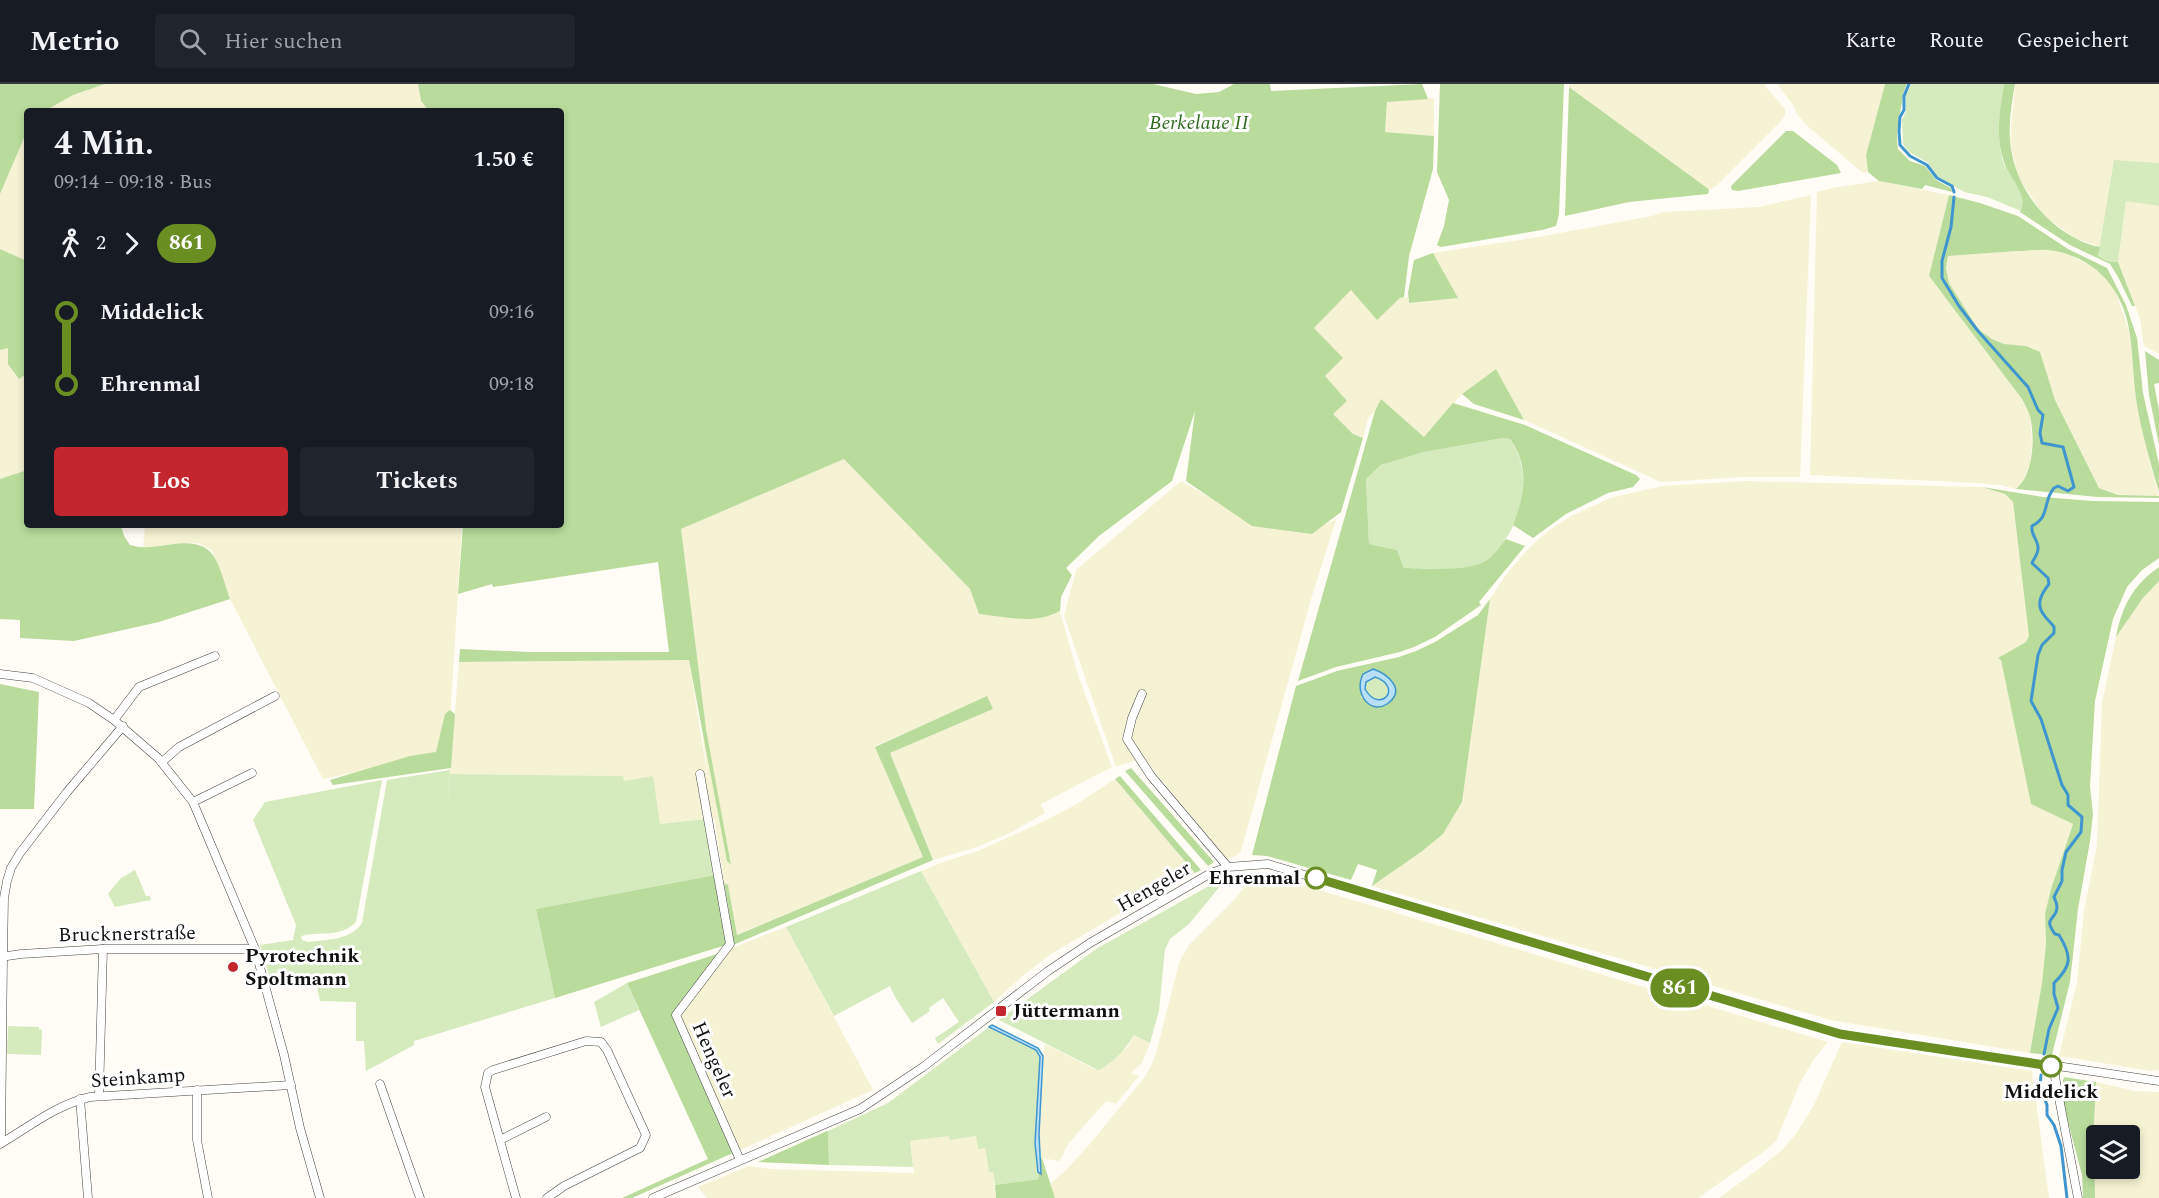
<!DOCTYPE html>
<html lang="de">
<meta charset="utf-8">
<style>
:root{--surface:#171b24;--page:#20242c;--text:#f1f3f6;--muted:#9ea1a6;--line:#363941;--accent:#c4262e}
body{margin:0;font-family:Spectral,serif;background:var(--page);color:var(--text);height:100vh;display:flex;flex-direction:column;font-size:22px;white-space:nowrap}
*{box-sizing:border-box;margin:0}
p{font-size:20px;color:var(--muted)}
.icon{flex:none;width:33px;height:33px;fill:none;stroke:currentColor;stroke-width:2;stroke-linecap:round;stroke-linejoin:round}
.map{position:relative;flex:1;overflow:hidden}
.drawer{position:absolute;left:24px;top:24px;width:540px;height:420px;display:flex;flex-direction:column;background:var(--surface);border-radius:6px;box-shadow:0 3px 9px #0003}
.drawer>*{flex:none}
.badge{padding:0 12px;border-radius:20px;font-size:21px;line-height:39px}
.tools{position:absolute;left:2086px;top:1041px;display:grid;gap:12px}
.tools a{display:grid;place-items:center;width:54px;height:54px;border-radius:6px;background:var(--surface);box-shadow:0 3px 9px #0003;font-size:30px}
.map>.badge{position:absolute;translate:-50% -50%;box-shadow:0 0 0 3px #fff}
.legs{display:flex;align-items:center;gap:9px;height:66px;padding:0 30px;font-size:20px}
.legs p{margin-inline-start:auto}
.head{display:flex;align-items:center;justify-content:space-between;height:102px;padding:0 30px}
h1{font-size:33px;font-weight:700;line-height:45px}
.primary-button{display:flex;gap:12px;margin-top:auto;padding:12px 30px}
.primary-button a{flex:1;height:69px;border-radius:6px;background:var(--accent);color:#fff;font-size:24px;font-weight:700;line-height:69px;text-align:center}
.primary-button a+a{background:var(--page);color:var(--text)}
ul{padding:0 30px;list-style:none}
li{display:flex;align-items:center;gap:21px;height:72px;font-size:22px}
li i{display:grid;place-items:center;width:9px;height:100%;margin:0 8px;background:currentColor}
li i::after{content:'';width:15px;height:15px;margin:-8px;border:4px solid;border-radius:50%;background:var(--surface)}
li p{margin-inline-start:auto}
li:first-child i{background:linear-gradient(#0000 50%,currentColor 0)}
li:last-child i{background:linear-gradient(currentColor 50%,#0000 0)}
header{display:flex;align-items:center;gap:36px;box-sizing:border-box;height:84px;padding:0 30px;background:var(--surface);border-bottom:2px solid var(--line)}
header strong{font-size:28px}
nav{display:flex;gap:33px;margin-inline-start:auto;font-size:21px}
.search{width:420px;height:54px;background:var(--page);display:flex;align-items:center;gap:15px;box-sizing:border-box;padding:0 21px;border-radius:6px;color:var(--muted);font-size:22px}
.map>svg:first-child{display:block}
</style>
<header>
<strong>Metrio</strong>
<div class="search"><svg class="icon" aria-label="search" viewBox="0 0 24 24"><circle cx="10" cy="10" r="6"/><path d="M15 15l6 6"/></svg>Hier suchen</div>
<nav><a>Karte</a><a>Route</a><a>Gespeichert</a></nav>
</header>
<div class="map">
<svg width="2159" height="1114" viewBox="0 0 2159 1114">
<rect width="100%" height="100%" fill="#fffdf5"/>
<!-- farmland -->
<g fill="#f6f3d4" fill-rule="evenodd">
<path d="M105 0H418L421 17 429 27H45L73 11Z"/>
<path d="M1569 0H1765V2L1785 25V31L1781 37 1716 102 1709 106 1569 3Z"/>
<path d="M1777 0H1885L1866 71 1868 88 1863 89 1806 41 1797 30 1793 21Z"/>
<path d="M2015 0H2159V79L2114 77 2100 163 2075 154 2052 138 2043 130 2022 99 2016 86 2010 56Z"/>
<path d="M1434 14V52L1385 48 1387 18Z"/>
<path d="M27 47V177L0 165V110Z"/>
<path d="M1879 97 1949 111 1929 192 2022 315 2030 331 2032 360 2030 379 2022 399 2016 405 2001 401 1976 399 1810 391 1817 108 1832 104Z"/>
<path d="M1811 111 1800 393H1743L1661 398 1524 336 1496 285 1462 310 1424 353 1381 315 1375 327 1368 334 1363 354 1353 350 1333 330 1313 244 1351 206 1400 214 1408 213 1409 219 1457 214 1433 169 1533 154 1652 132 1663 128 1759 123Z"/>
<path d="M2126 116 2159 122V270L2144 262 2140 235 2118 178Z"/>
<path d="M2045 165 2070 171 2091 182 2106 193 2115 207 2130 250 2136 315 2148 371 2159 412 2118 411 2099 404 2055 316 2040 268 2026 262 2004 260 1992 255 1978 245 1949 199 1946 184 1948 172Z"/>
<path d="M8 263 19 295 27 290V386L0 395V266Z"/>
<path d="M844 375 970 505 979 530 1051 532 1060 527 1078 591 1112 683 1041 720 1045 729 1010 749 977 763 933 776 890 669 993 625 987 613 875 662 923 773 736 851 728 802 724 799 714 734 660 740 623 697 622 692 450 690 459 578 689 576 709 701 695 592 681 445Z"/>
<path d="M1181 397 1254 439 1311 445 1336 436 1312 512 1241 767 1236 772 1227 775 1143 674 1116 683 1064 532 1076 486Z"/>
<path d="M1745 397 1982 403 2005 410 2013 418 2029 552 2026 558 1999 574 2001 576 2031 720 2073 740 2051 805 2045 830 2046 860 2042 899 2030 969 1830 936 1372 802 1421 768 1443 750 1462 718 1490 515 1505 492 1527 466 1544 450 1569 433 1610 414 1662 402Z"/>
<path d="M145 441H462L448 669 323 695 230 515 217 477 211 466 199 459 172 460 143 465Z"/>
<path d="M2159 497V986L2151 987 2059 972 2077 899 2084 826 2097 761 2102 619 2116 553 2143 514Z"/>
<path d="M1115 695 1195 789 1115 832 1051 870 1026 889 994 918 921 787 943 778 978 767 1038 740 1077 720Z"/>
<path d="M1256 788 1373 822 1828 958 1814 975 1800 999 1776 1057 1766 1066 1698 1114H1055L1051 1104V1099L1064 1088 1088 1062 1144 994 1152 980 1157 966 1179 879 1189 861 1235 815Z"/>
<path d="M786 843 873 1006 740 1066 679 932 732 864Z"/>
<path d="M1134 951 1150 959 1142 979 1131 989 1139 992 1116 1020 1107 1017 1098 1026 1068 1060 1060 1077 1039 1074 1041 990 1045 960 1094 985 1108 982 1119 969 1128 963Z"/>
<path d="M1842 958 2032 987 2049 1114H1719L1756 1087 1781 1067 1796 1050 1813 1023Z"/>
<path d="M2096 998 2135 1007 2159 1008V1114H2095L2094 1040ZM2097 1052H2130V1084H2097Z"/>
<path d="M949 1052 950 1056 976 1052 985 1064 989 1088 993 1087 996 1114H707L698 1103 749 1082 770 1085 914 1089 910 1057Z"/>
</g>
<!-- green -->
<g fill="#d5ebbd">
<path d="M1911 0H2004C2000 22 1996 59 2004 80 2010 94 2029 111 2021 127L1987 113 1964 108 1938 93 1928 79 1908 67 1903 60 1902 35 1906 28V11Z"/>
<path d="M2114 76 2159 79V122L2126 117 2118 178 2106 177 2098 172Z"/>
<path d="M1503 354 1510 355C1520 370 1524 386 1524 404 1524 430 1500 475 1474 483 1461 487 1420 484 1404 484L1397 466 1369 460 1366 395 1381 381 1424 368Z"/>
<path d="M1375 593C1404 603 1380 631 1365 605L1366 598Z"/>
<path d="M450 686 447 734 450 690 623 692 624 697 653 692 660 740 705 735 715 791 536 825 555 914 414 957V961L366 987 364 957H356V918L320 917 315 894H270L260 861 293 856 296 841 253 736 265 718 382 696 356 838C341 854 319 847 301 852L302 856 308 858C326 856 351 856 362 839L387 696Z"/>
<path d="M135 786 146 812H150L151 816 115 823 108 810 121 794Z"/>
<path d="M921 787 994 918 938 960 935 954 959 938 943 914 929 924 930 927 912 939 895 913 890 902 834 932 786 843Z"/>
<path d="M1225 793 1226 795 1189 840 1170 855 1165 865 1159 927 1150 959 1134 951C1128 962 1110 983 1098 986L999 936 1096 865Z"/>
<path d="M627 899 639 926 601 943 594 918Z"/>
<path d="M8 942 39 943V945L42 946 41 971 7 970Z"/>
<path d="M989 943 1036 966 1040 973 1035 1059 1039 1095 995 1101 993 1088H989L985 1064 978 1065 976 1052 950 1056 949 1052 910 1057 913 1083 829 1081 828 1047 888 1019Z"/>
</g>
<!-- forest -->
<g fill="#b9dc9c" fill-rule="evenodd">
<path d="M0 0H105L73 11 45 27H27V47L0 110Z"/>
<path d="M418 0H1153L1196 10 1219 8 1234 0H1270L1271 7 1422 0 1428 15 1387 18 1385 48 1434 52 1433 85 1409 172 1404 213 1400 214 1377 236 1351 206 1314 244 1343 274 1325 292 1347 317 1333 330 1353 350 1363 354 1341 428 1312 450 1252 442 1186 397 1195 327 1172 397 1099 452 1066 484 1072 491 1061 513 1060 527C1035 541 1006 533 979 530L970 505 844 375 681 445 706 645 731 781 727 777 689 576 459 578 460 565 529 568H669L658 478 493 503 492 500 458 510 463 441H561V27H429L421 17Z"/>
<path d="M1440 0H1564L1559 130 1556 142 1542 146 1441 163 1437 161 1444 142 1449 116 1437 88Z"/>
<path d="M1885 0H1907C1902 10 1903 15 1901 24 1898 38 1896 51 1898 65L1910 77 1925 82 1936 96 1951 104 1952 108 1925 101 1922 105 1879 97 1868 88 1866 71Z"/>
<path d="M2004 0H2015C2011 23 2007 47 2012 70 2020 113 2057 154 2100 163L2098 172 2106 177 2118 178 2135 222H2132L2118 193 2110 180 2070 161 2020 128C2030 111 2009 95 2004 78 1995 54 2000 25 2004 0Z"/>
<path d="M1569 3 1707 104 1709 106 1708 110 1629 118 1565 132Z"/>
<path d="M1786 47H1793L1837 81 1841 89 1738 107 1732 106 1731 102Z"/>
<path d="M1949 111 1980 119 2018 132 2068 165 2107 184 2126 221 2137 254 2143 309 2159 380V408C2150 377 2141 347 2136 315 2133 294 2133 272 2130 251 2124 205 2095 172 2048 166 2038 165 2027 167 2017 167 1994 169 1971 170 1948 172L1946 184 1949 199 1978 245 1992 255 2004 260 2026 262 2040 268 2055 316 2099 404 2118 411 2159 412V414L2097 413 2016 405C2034 390 2035 353 2030 332 2028 326 2025 321 2022 315L1929 192Z"/>
<path d="M0 165 27 177V290L19 295 8 280V264L0 266Z"/>
<path d="M1433 169 1458 214 1409 219 1408 209 1414 176Z"/>
<path d="M2145 267 2159 276V299L2154 300 2159 326V361L2149 311Z"/>
<path d="M1496 285 1524 336 1474 320 1462 310Z"/>
<path d="M1381 315 1424 353 1453 319 1525 341 1636 391 1640 395 1633 403 1608 409 1566 430 1533 454 1513 441C1525 412 1530 383 1510 355L1503 354 1424 368 1381 381 1366 395 1369 460 1397 466 1404 484C1427 484 1469 489 1487 476 1495 470 1500 462 1506 455L1525 462 1479 518 1481 521 1435 553 1414 563 1400 568 1336 583 1298 597 1375 327Z"/>
<path d="M27 386V441H121L124 452 130 461C143 465 153 463 167 461 217 453 216 475 230 515L159 538 74 557 20 554V536L0 535V395Z"/>
<path d="M1982 403 2043 413 2092 417 2159 418V474L2142 486 2127 503 2113 535 2095 617 2090 702 2093 730 2090 757 2078 825 2070 898 2052 971 2030 969 2042 899 2046 860 2045 830 2051 805 2073 740 2031 720 2001 576 1998 574 2026 558 2029 552 2013 418 2005 410Z"/>
<path d="M2159 483V497L2143 514 2116 553C2122 522 2133 501 2159 483Z"/>
<path d="M1490 515 1462 718 1443 750 1421 768 1372 802 1377 786 1358 780 1351 796 1267 772 1252 771 1296 602 1337 587 1399 573 1416 567 1435 558 1478 531ZM1373 585C1386 590 1391 593 1395 606L1387 620 1371 621 1361 613 1369 586Z"/>
<path d="M0 600 39 608 34 725H0Z"/>
<path d="M987 612 993 625 890 669 933 776 733 861 731 859 733 852 724 799 728 801 737 851 923 773 875 663Z"/>
<path d="M450 626 455 630 451 684 333 701 330 696 410 672 436 668 445 630Z"/>
<path d="M1131 684 1214 778 1208 782 1125 687Z"/>
<path d="M1120 692 1201 786 1195 789 1115 695Z"/>
<path d="M715 791 726 861 555 914 536 825Z"/>
<path d="M720 869 672 931 733 1069 632 1114H622L708 1075 627 899Z"/>
<path d="M2064 993 2096 998 2094 1040 2095 1114H2083L2082 1091 2060 1008Z"/>
<path d="M828 1047 829 1081 758 1078 827 1047Z"/>
<path d="M1039 1074H1042L1055 1114H996L995 1101 1039 1095 1038 1088 1041 1089Z"/>
</g>
<!-- water -->
<g fill="#b9e0f7" stroke="#3f96cf" stroke-width="1.5" fill-rule="evenodd">
<path d="M1373 585C1388 590 1407 606 1387 620 1371 631 1353 610 1363 590ZM1375 593C1404 603 1380 631 1365 605L1366 598Z"/>
<path d="M992 941 1038 964 1043 972 1039 1050 1041 1090 1038 1088 1035 1059 1040 973 1036 966 989 943Z"/>
</g>
<g fill="none" stroke-linecap="round" stroke-linejoin="round">
<!-- stream -->
<g stroke="#3f96cf" stroke-width="3">
<path d="M1909 0 1904 12V26L1900 33 1899 47 1900 61 1910 72 1927 81 1937 94 1952 102 1954 108"/>
<path d="M1954 113 1951 143 1942 177V194L1959 222 1978 247 2028 303 2038 326 2043 331 2040 349 2042 359 2063 363 2074 403 2068 407 2058 402 2054 404C2042 418 2051 432 2032 442 2030 451 2039 456 2038 465 2038 470 2034 474 2032 479L2048 494 2049 500C2042 509 2035 520 2044 531 2047 536 2051 538 2054 543V549L2042 561 2038 571 2031 617 2041 635 2062 701 2068 711V721L2082 733 2081 748 2066 768 2062 786V797L2054 813C2055 816 2057 819 2057 823 2057 836 2042 833 2055 850L2059 851C2072 872 2072 882 2054 899V910L2058 924 2049 945 2044 970"/>
<path d="M2041 991 2040 1003 2047 1021V1031L2054 1041 2061 1062 2067 1114"/>
</g>
<defs>
<g id="street">
<path d="M0 590 33 594 89 619 114 636 158 674 193 718 255 865 284 971 300 1044 320 1114"/>
<path d="M1142 610 1132 634 1127 655 1151 692 1228 783"/>
<path d="M114 636 139 603 215 572"/>
<path d="M162 678 179 663 275 612"/>
<path d="M700 690 730 860 676 931 740 1076"/>
<path d="M193 718 252 689"/>
<path d="M0 873 21 870 103 865H255"/>
<path d="M2056 983 2055 993 2078 1114"/>
<path d="M380 1000 420 1114"/>
<path d="M197 1006V1056L208 1114"/>
<path d="M99 1011 103 865"/>
<path d="M80 1015 88 1114"/>
<path d="M500 1056 546 1033"/>
<path d="M1 1059 3 873 4 814 7 797 11 784 20 769 67 708 123 642"/>
<path d="M0 1060C29 1043 56 1021 90 1013L291 1001"/>
<path d="M516 1114 485 1003 488 989 493 986 586 957 601 958 607 966 646 1051 640 1064 564 1102 547 1114"/>
<path d="M653 1114 860 1025 923 983 1048 887 1090 859 1211 789 1228 783 1268 780 1840 950 2159 997"/>
</g>
</defs>
<!-- street casing -->
<use href="#street" stroke="#444" stroke-width="9"/>
<!-- street -->
<use href="#street" stroke="#fff" stroke-width="8"/>
</g>
<g fill="none" stroke-linecap="round" stroke-linejoin="round">
<defs>
<path id="line-1" d="M1316 794 1840 950 2051 982"/>
</defs>
<!-- line-1 casing -->
<use href="#line-1" stroke="#fff" stroke-width="14"/>
<!-- line-1 -->
<use href="#line-1" stroke="#6b8e23" stroke-width="9"/>
</g>
<!-- markers -->
<g fill="#fff" stroke="#6b8e23" stroke-width="3">
<circle cx="1316" cy="794" r="10"/>
<circle cx="2051" cy="982" r="10"/>
</g>
<g fill="#c4262e" stroke="#fff" stroke-width="2">
<circle cx="233" cy="883" r="6"/>
<rect x="995" y="921" width="12" height="12" rx="3"/>
</g>
<g text-anchor="middle" dominant-baseline="central" stroke-width="6" stroke-linejoin="round" paint-order="stroke">
<!-- park labels -->
<g font-size="20" font-style="italic" fill="#2f6b1f" stroke="#fff">
<text x="1199" y="39">Berkelaue II</text>
</g>
<!-- stop labels -->
<g font-size="20" font-weight="bold" fill="#111" stroke="#fff" text-anchor="end">
<text x="1300" y="794">Ehrenmal</text>
<text x="2051" y="1008" text-anchor="middle">Middelick</text>
</g>
<!-- street labels -->
<g font-size="20" fill="#111" stroke="#fff">
<text transform="translate(1154 803) rotate(-30)">Hengeler</text>
<text transform="translate(127 850) rotate(-1)">Brucknerstraße</text>
<text transform="translate(714 976) rotate(66)">Hengeler</text>
<text transform="translate(138 994) rotate(-4)">Steinkamp</text>
</g>
<!-- poi labels -->
<g font-size="20" font-weight="bold" fill="#111" stroke="#fff" text-anchor="start">
<text x="245" y="872">Pyrotechnik<tspan x="245" dy="23">Spoltmann</tspan></text>
<text x="1013" y="927">Jüttermann</text>
</g>
</g>
</svg>
<div class="tools">
<a><svg class="icon" aria-label="layers" viewBox="0 0 24 24"><path d="M12 4l9 5-9 5-9-5zM3 14l9 5 9-5"/></svg></a>
</div>
<b class="badge" style="left:1680px;top:904px;background:#6b8e23;color:#fff">861</b>
<section class="drawer">
<div class="head"><div><h1>4 Min.</h1><p>09:14 – 09:18 · Bus</p></div><b>1.50 €</b></div>
<div class="legs"><svg class="icon" aria-label="walk" viewBox="0 0 24 24"><circle cx="13" cy="4" r="2"/><path d="M13 8l-2 6 4 7M11 14l-3 7M7 12l3-4h3l4 4"/></svg>2<svg class="icon" aria-label="forward" viewBox="0 0 24 24"><path d="M9 5l7 7-7 7"/></svg><b class="badge" style="background:#6b8e23;color:#fff">861</b></div>
<ul>
<li><i style="color:#6b8e23"></i><b>Middelick</b><p>09:16</p></li>
<li><i style="color:#6b8e23"></i><b>Ehrenmal</b><p>09:18</p></li>
</ul>
<div class="primary-button"><a>Los</a><a>Tickets</a></div>
</section>
</div>
